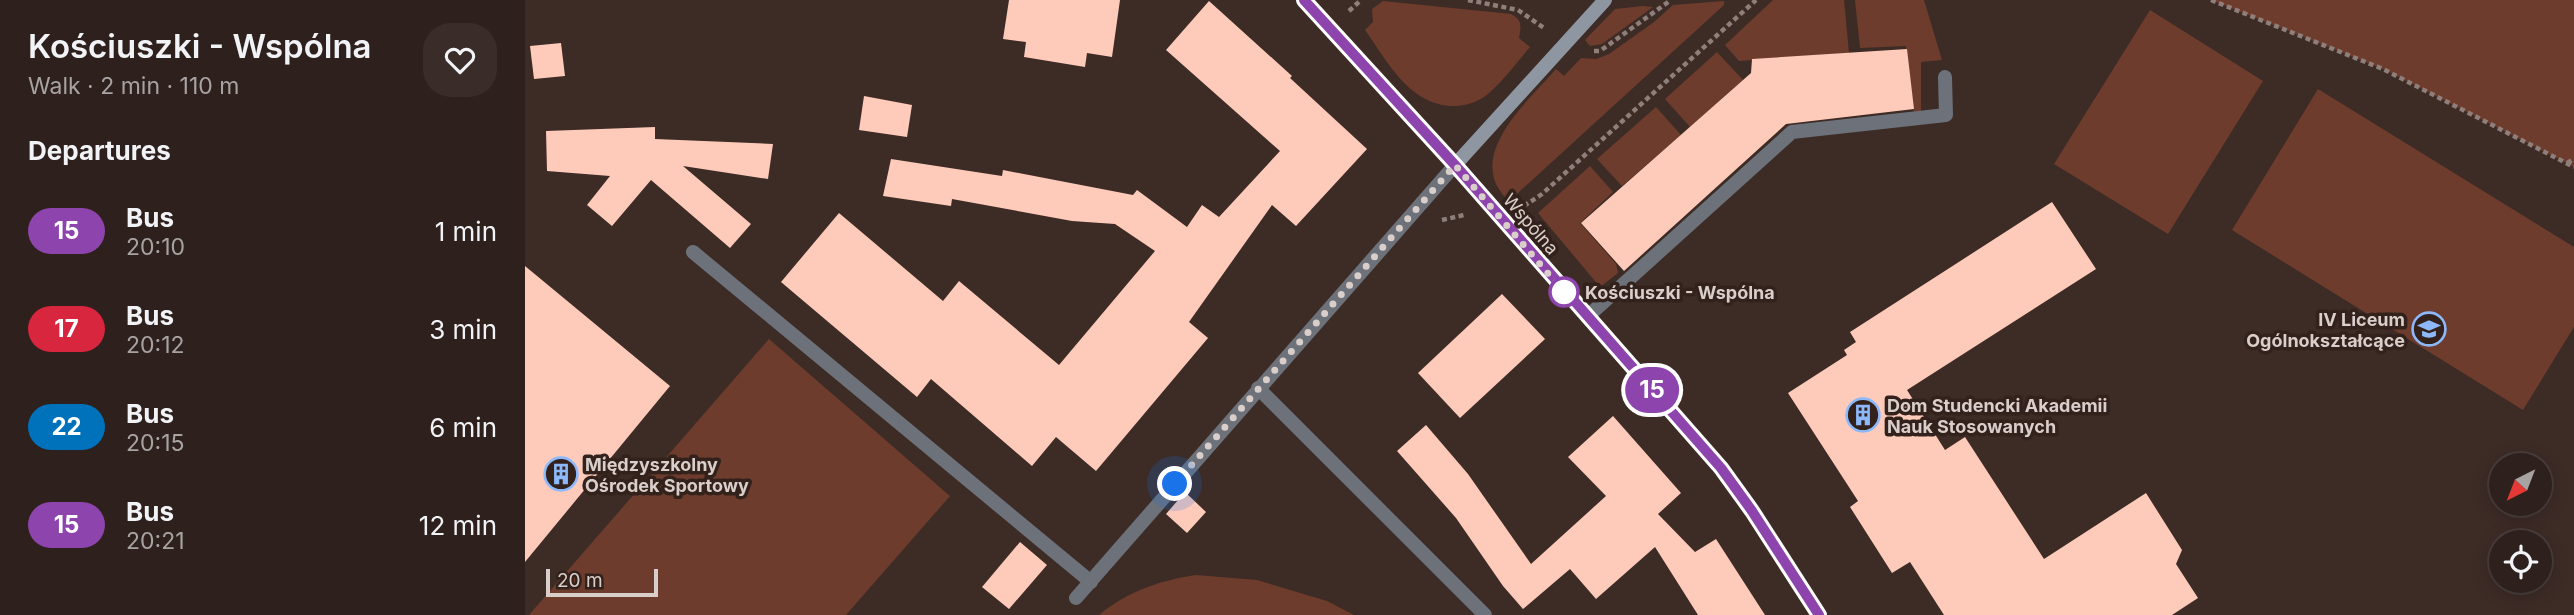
<!DOCTYPE html>
<meta charset="utf-8">
<style>
:root{--surface:#2e201c;--page:#3a2d29;--text:#f1f3f6;--muted:#a7a3a3;--line:#493e3b}
body{margin:0;font-family:Inter,sans-serif;background:var(--page);color:var(--text);height:100vh;display:flex;flex-direction:column;font-size:26px;white-space:nowrap}
*{box-sizing:border-box;margin:0}
p{font-size:23px;color:var(--muted)}
.icon{flex:none;width:38px;height:38px;fill:none;stroke:currentColor;stroke-width:2;stroke-linecap:round;stroke-linejoin:round}
.map{position:relative;flex:1;overflow:hidden}
.details{display:flex;flex-direction:column;background:var(--surface);width:525px}
.details>*{flex:none}
.badge{padding:0 14px;border-radius:23px;font-size:24px;line-height:46px}
.needle{width:46px;rotate:222deg}
.controls{position:absolute;left:1964px;top:453px;display:grid;gap:14px}
.controls a{display:grid;place-items:center;width:63px;height:63px;border-radius:50%;background:var(--surface);box-shadow:0 4px 18px #0003,0 0 0 2px var(--line);font-size:35px}
.scale{position:absolute;left:21px;bottom:18px;width:112px;box-sizing:border-box;padding-left:7px;border:4px solid #daceca;border-top:0;font-size:19px;line-height:24px;white-space:nowrap;color:#daceca;-webkit-text-stroke:5px #33221c;paint-order:stroke}
.you{position:absolute;width:35px;height:35px;margin:-18px;border:5px solid #fff;border-radius:50%;background:#1a73e8;box-shadow:0 0 0 10px #1a73e833}
.map>.badge{position:absolute;translate:-50% -50%;box-shadow:0 0 0 4px #fff}
h2{padding:0 28px;font-size:26px;line-height:63px}
.round{display:grid;place-items:center;flex:none;width:74px;height:74px;border-radius:28px;background:var(--page)}
.head{display:flex;align-items:center;justify-content:space-between;height:119px;padding:0 28px}
h1{font-size:33px;font-weight:600;line-height:52px}
ul{padding:0;list-style:none}
li{display:flex;align-items:center;gap:21px;height:98px;padding:0 28px}
li div{flex:1}
li b{display:block;font-size:26px}
li em{font-style:normal}
li .badge{min-width:77px;font-weight:700;text-align:center}
main{display:flex;flex:1;min-height:0}
.map>svg:first-child{display:block}
</style>
<main>
<section class="details">
<div class="head"><div><h1>Kościuszki - Wspólna</h1><p>Walk · 2 min · 110 m</p></div><a class="round"><svg class="icon" aria-label="heart" viewBox="0 0 24 24"><path d="M12 20l-8-8c-3-5 5-10 8-4 3-6 11-1 8 4z"/></svg></a></div>
<h2>Departures</h2>
<ul>
<li><span class="badge" style="background:#8e44ad;color:#fff">15</span><div><b>Bus</b><p>20:10</p></div><em>1 min</em></li>
<li><span class="badge" style="background:#d7263d;color:#fff">17</span><div><b>Bus</b><p>20:12</p></div><em>3 min</em></li>
<li><span class="badge" style="background:#0072bc;color:#fff">22</span><div><b>Bus</b><p>20:15</p></div><em>6 min</em></li>
<li><span class="badge" style="background:#8e44ad;color:#fff">15</span><div><b>Bus</b><p>20:21</p></div><em>12 min</em></li>
</ul>
</section>
<div class="map">
<svg width="2049" height="615" viewBox="0 0 2049 615">
<rect width="100%" height="100%" fill="#3d2b26"/>
<!-- green -->
<g fill="#6d3c2c">
<path d="M1248 0H1319L1324 53 1214 61 1200 45Z"/>
<path d="M1330 0H1399L1417 60 1396 62V111L1389 112 1381 46 1335 48Z"/>
<path d="M1686 0H2049V167L1858 69Z"/>
<path d="M858 1 986 14C998 20 996 27 994 38L1005 47C992 62 980 79 965 92 956 101 944 105 931 106 885 107 863 62 840 30L848 22 847 9Z"/>
<path d="M1199 1V5L983 202C979 196 974 190 971 184 953 143 1007 97 1031 69L1039 76 1056 58 1071 59 1084 54 1129 22 1148 5Z"/>
<path d="M1118 6 1128 7 1077 44 1065 46 1060 40 1090 9Z"/>
<path d="M1625 10 1738 81 1643 234 1529 164Z"/>
<path d="M1192 52 1218 80 1165 127 1140 99Z"/>
<path d="M1793 89 2049 247V327L1998 410 1707 230Z"/>
<path d="M1131 107 1156 135 1097 186 1072 159Z"/>
<path d="M1065 166 1088 192 1055 223 1091 264 1093 273 1075 287 1013 213Z"/>
<path d="M244 339 425 496 321 615H4Z"/>
<path d="M671 575 732 580 802 601 829 615H574C601 592 636 580 671 575Z"/>
</g>
<!-- building -->
<g fill="#fecbba">
<path d="M484 0H595L587 57 562 53 560 67 499 57 501 42 478 39Z"/>
<path d="M684 1 767 76 765 78 842 149 771 226 747 205 664 322 683 338 571 471 531 437 507 466 406 379 392 397 256 282 314 213 418 301 434 281 534 365 630 251 590 224 547 221 427 199 426 206 358 196 366 159 477 176 478 170 608 195 612 190 662 227 677 205 694 217 755 151 641 50Z"/>
<path d="M36 43 40 76 9 79 5 46Z"/>
<path d="M1382 49 1389 109 1261 124 1099 271 1056 223 1226 73 1227 59Z"/>
<path d="M339 96 387 105 382 137 334 130Z"/>
<path d="M130 127V139L248 144 243 179 158 166 226 224 205 248 126 180 87 226 62 205 85 176 22 171 21 131Z"/>
<path d="M1527 202 1571 269 1382 390 1420 450 1440 437 1519 559 1621 493 1657 550 1651 564 1673 598 1647 615H1419L1385 562 1367 573 1325 507 1333 501 1263 393 1322 355 1319 350 1331 342 1325 332Z"/>
<path d="M0 266 145 386 0 562Z"/>
<path d="M977 294 1020 339 935 418 893 373Z"/>
<path d="M1088 416 1156 493 1133 514 1170 552 1191 539 1240 615H1173L1130 547 1071 599 1045 569 998 609 978 586 931 518 872 451 901 425 943 474 1006 564 1081 496 1043 457Z"/>
<path d="M660 492 681 512 662 533 641 514Z"/>
<path d="M495 542 522 565 484 609 457 587Z"/>
</g>
<g fill="none" stroke-linecap="round" stroke-linejoin="round">
<!-- path -->
<g stroke="#8e7f7b" stroke-width="4.5" stroke-dasharray="5 3.5" stroke-linecap="butt">
<path d="M943 0 993 10 1019 28"/>
<path d="M1686 0 1858 69 2049 167"/>
<path d="M824 11 836 0"/>
<path d="M1069 51H1075L1146 0"/>
<path d="M2042 163 2049 159"/>
<path d="M999 206 1017 194 1231 0"/>
<path d="M917 220 939 215"/>
</g>
<!-- lane -->
<g stroke="#6d7179" stroke-width="14">
<path d="M168 252 566 582"/>
<path d="M1062 317 1267 132 1421 115 1420 77"/>
<path d="M733 388 960 615"/>
<path d="M551 598 930 165"/>
</g>
<!-- secondary -->
<g stroke="#8e96a2" stroke-width="14">
<path d="M779 0 930 165 1196 468 1227 511 1294 615"/>
<path d="M930 165 1080 0"/>
</g>
</g>
<g fill="none" stroke-linecap="round" stroke-linejoin="round">
<defs>
<path id="line" d="M779 0 930 165 1196 468 1227 511 1294 615"/>
</defs>
<!-- line casing -->
<use href="#line" stroke="#fff" stroke-width="16"/>
<!-- line -->
<use href="#line" stroke="#8e44ad" stroke-width="10"/>
<!-- walk -->
<path stroke="#daceca" stroke-width="7" stroke-dasharray="0 12.6" d="M650 484 930 165 1044 298 1039 292"/>
</g>
<!-- icons -->
<defs>
<symbol id="school-ring" viewBox="-11 -11 22 22"><circle r="9.5" fill="#33221c" stroke="#8db9fc" stroke-width="1.5"/><path d="M0-5L7-2L0 1L-7-2ZM-4 1L0 2.5L4 1V4Q0 6-4 4Z" fill="#8db9fc"/></symbol>
<symbol id="building-ring" viewBox="-11 -11 22 22"><circle r="9.5" fill="#33221c" stroke="#8db9fc" stroke-width="1.5"/><path d="M-4-6H4V6H1V3H-1V6H-4ZM-2.5-4.3h1.7v1.8h-1.7ZM.8-4.3h1.7v1.8H.8ZM-2.5-1h1.7V.8h-1.7ZM.8-1h1.7V.8H.8Z" fill="#8db9fc"/></symbol>
</defs>
<g fill-rule="evenodd">
<use href="#school-ring" x="1885" y="310" width="38" height="38"/>
<use href="#building-ring" x="1319" y="396" width="38" height="38"/>
<use href="#building-ring" x="17" y="455" width="38" height="38"/>
</g>
<!-- markers -->
<circle fill="#fff" stroke="#8e44ad" stroke-width="3.5" cx="1039" cy="292" r="14"/>
<g text-anchor="middle" dominant-baseline="central" stroke-width="7" stroke-linejoin="round" paint-order="stroke">
<!-- street labels -->
<g font-size="18" fill="#daceca" stroke="#33221c">
<text transform="translate(1006 224) rotate(49)">Wspólna</text>
</g>
<!-- stop labels -->
<g font-size="18" font-weight="bold" fill="#daceca" stroke="#33221c" text-anchor="start">
<text x="1060" y="292">Kościuszki - Wspólna</text>
</g>
<!-- poi labels -->
<g font-size="18" font-weight="bold" fill="#daceca" stroke="#33221c" text-anchor="start">
<text x="1880" y="319" text-anchor="end">IV Liceum<tspan x="1880" dy="21">Ogólnokształcące</tspan></text>
<text x="1362" y="405">Dom Studencki Akademii<tspan x="1362" dy="21">Nauk Stosowanych</tspan></text>
<text x="60" y="464">Międzyszkolny<tspan x="60" dy="21">Ośrodek Sportowy</tspan></text>
</g>
</g>
</svg>
<div class="controls">
<a><svg class="needle" viewBox="-14 -14 28 28"><path d="M0-13l5 13h-10z" fill="#e53935"/><path d="M0 13l5-13h-10z" fill="#a7a3a3"/></svg></a>
<a><svg class="icon" aria-label="locate" viewBox="0 0 24 24"><circle cx="12" cy="12" r="6"/><path d="M12 2v4M12 18v4M2 12h4M18 12h4"/></svg></a>
</div>
<div class="scale">20 m</div>
<div class="you" style="left:650px;top:484px"></div>
<b class="badge" style="left:1127px;top:390px;background:#8e44ad;color:#fff">15</b>
</div>
</main>
